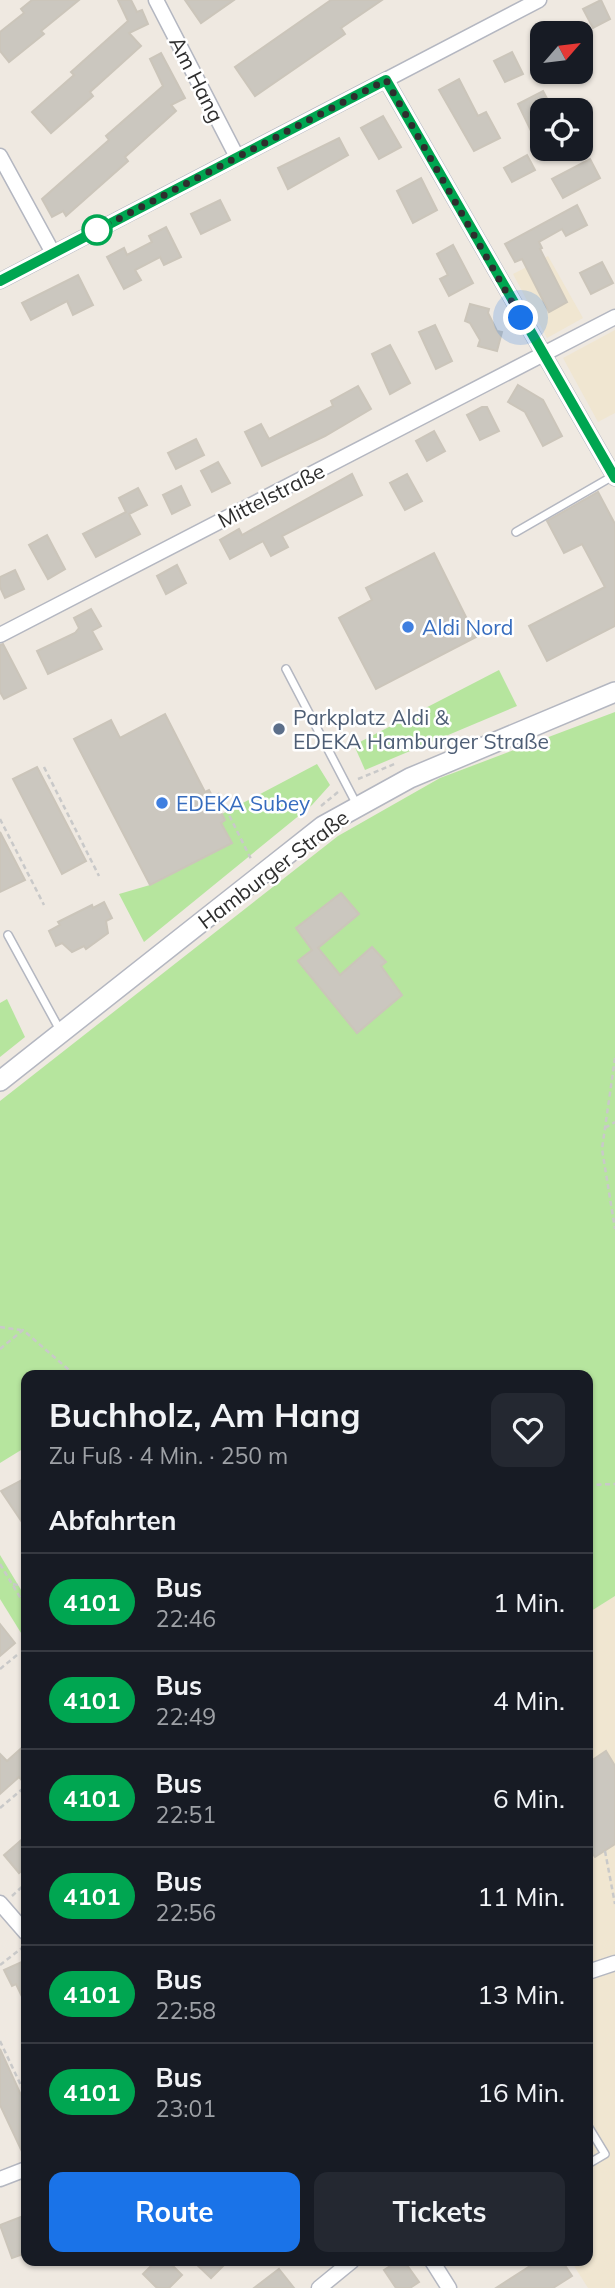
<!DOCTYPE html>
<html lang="de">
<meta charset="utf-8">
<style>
:root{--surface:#171b24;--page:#242831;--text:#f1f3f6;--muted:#9ea1a6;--line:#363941;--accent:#1a73e8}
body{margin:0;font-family:Mulish,sans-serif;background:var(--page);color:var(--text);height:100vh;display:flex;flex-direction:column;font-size:26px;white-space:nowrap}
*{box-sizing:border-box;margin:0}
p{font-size:23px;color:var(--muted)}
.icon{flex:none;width:38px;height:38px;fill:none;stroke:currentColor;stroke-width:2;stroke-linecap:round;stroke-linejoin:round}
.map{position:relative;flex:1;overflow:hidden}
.drawer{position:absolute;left:21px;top:1370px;width:572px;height:896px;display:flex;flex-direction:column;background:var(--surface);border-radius:14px;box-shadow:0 2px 5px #0004}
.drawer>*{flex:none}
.badge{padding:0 14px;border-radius:23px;font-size:24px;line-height:46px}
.needle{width:46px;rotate:62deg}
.fabs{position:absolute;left:530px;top:21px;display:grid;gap:14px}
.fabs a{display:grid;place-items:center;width:63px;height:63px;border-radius:14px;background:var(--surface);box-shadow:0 2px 5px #0004;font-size:35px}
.you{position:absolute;width:35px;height:35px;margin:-18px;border:5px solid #fff;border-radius:50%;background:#1a73e8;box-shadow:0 0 0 10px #1a73e833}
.map>.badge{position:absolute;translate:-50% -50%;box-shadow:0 0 0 4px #fff}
h2{padding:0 28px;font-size:26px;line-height:63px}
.round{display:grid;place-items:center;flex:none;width:74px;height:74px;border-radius:14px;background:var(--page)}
.summary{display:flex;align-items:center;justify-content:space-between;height:119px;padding:0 28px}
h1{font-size:33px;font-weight:700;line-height:52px}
.primary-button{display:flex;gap:14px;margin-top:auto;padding:14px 28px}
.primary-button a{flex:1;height:80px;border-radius:14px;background:var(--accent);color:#fff;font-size:28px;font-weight:700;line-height:80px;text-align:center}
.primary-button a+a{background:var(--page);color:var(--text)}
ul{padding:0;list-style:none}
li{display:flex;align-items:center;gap:21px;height:98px;padding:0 28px;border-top:2px solid var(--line)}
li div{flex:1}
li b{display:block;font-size:26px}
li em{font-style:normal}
li .badge{min-width:77px;font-weight:700;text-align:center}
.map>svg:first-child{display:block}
</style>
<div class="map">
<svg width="615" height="2288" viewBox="0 0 615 2288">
<rect width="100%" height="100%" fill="#efe9e1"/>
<!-- education -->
<g fill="#f0e6d1">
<path d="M548 256 583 318 547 338 513 274Z"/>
<path d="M615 330V413L598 422 563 358Z"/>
<path d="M615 1596V2288H588L571 2261H588V1613Z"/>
</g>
<!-- green -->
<g fill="#b6e59e">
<path d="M499 670 517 706 365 770 354 745Z"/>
<path d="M615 712V1596L588 1613V1376H26V1447L0 1463V1101L338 836 440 778Z"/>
<path d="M317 764 330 785 312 805 144 942 119 894 150 885 231 843 221 823 225 820 222 814Z"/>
<path d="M7 999 25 1037 0 1057V1003Z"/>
<path d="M0 1555 26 1598V1641L0 1599Z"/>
</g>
<!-- building -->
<g fill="#cbc7bf" stroke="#cbc5ba" stroke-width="2">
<path d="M32 0H79L41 31 44 34 9 62 0 51V32L24 13 21 9Z"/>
<path d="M118 0H131L137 12 142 10 148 24 129 33 141 46 90 92 93 96 51 133 32 112 74 75 71 72 128 21Z"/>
<path d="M185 0H234L201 23Z"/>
<path d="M331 0H382L341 28 345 34 255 96 235 67Z"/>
<path d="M601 0 610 19 593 28 583 9Z"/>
<path d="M512 52 523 74 505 82 494 61Z"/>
<path d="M161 53 185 98 171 105 176 111 125 157 128 161 66 216 63 211 52 217 42 199 109 140 106 136 163 86 150 59Z"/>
<path d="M459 79 478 116 486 112 500 138 474 151 439 90Z"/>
<path d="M543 91 553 110H542V128L532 133 518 104Z"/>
<path d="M383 116 401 147 379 159 361 128Z"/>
<path d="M339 138 348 155 288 189 278 168Z"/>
<path d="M527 155 535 170 512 182 504 168Z"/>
<path d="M590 159 600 178 563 198 552 179Z"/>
<path d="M421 178 437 210 413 223 397 191Z"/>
<path d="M220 200 230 220 201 234 191 214Z"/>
<path d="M577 205 587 225 566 236 562 229 539 242 542 248 540 249 567 302 549 312 522 259 515 262 505 244Z"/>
<path d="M166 227 181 257 164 265 160 257 135 270 141 280 124 289 107 257 124 248 127 255 152 242 149 236Z"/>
<path d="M453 245 473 283 449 296 440 279 448 275 437 254Z"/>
<path d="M602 262 613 283 591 294 580 273Z"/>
<path d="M78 275 93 305 73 315 67 301 31 320 22 303Z"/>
<path d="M470 304 489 309 488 313 497 331 502 332 497 351 478 346 480 340 470 323 465 321Z"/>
<path d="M435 325 452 361 436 369 419 332Z"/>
<path d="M390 345 410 383 390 394 372 354Z"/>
<path d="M518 385 543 400 562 436 543 446 525 412 508 402Z"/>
<path d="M358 386 371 409 325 436 262 466 245 432 261 424 269 439 333 406 331 401Z"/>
<path d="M482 407H487L499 431 480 440 467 415Z"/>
<path d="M434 431 445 451 427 461 416 441Z"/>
<path d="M196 439 204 455 176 469 168 453Z"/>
<path d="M218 462 230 483 212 492 201 471Z"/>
<path d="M352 474 362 495 282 536 288 547 271 556 263 541 230 559 220 540 239 529 242 535Z"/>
<path d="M407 474 422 501 405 510 390 483Z"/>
<path d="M181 486 190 505 172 514 163 495Z"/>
<path d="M138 488 147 505 129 514 140 534 96 557 83 534 126 512 119 498Z"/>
<path d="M598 492 615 524V626L547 661 529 626 605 587 582 544 564 553 547 521Z"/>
<path d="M47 535 65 569 48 579 29 545Z"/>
<path d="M434 553 476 637 376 689 339 618 372 600 366 588Z"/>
<path d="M177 565 186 583 166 594 157 576Z"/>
<path d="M15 570 24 589 5 598 0 587V577Z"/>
<path d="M91 609 101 626 92 631 102 649 48 674 37 651 75 633 79 628 74 618Z"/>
<path d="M3 644 26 688 4 699 0 692V645Z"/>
<path d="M165 714 205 792 209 790 225 820 221 823 232 843 150 885 74 739 111 720 120 738Z"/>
<path d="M37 767 86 861 62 874 13 779Z"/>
<path d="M0 832 25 880 0 892Z"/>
<path d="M341 893 359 914 318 948 340 975 372 947 386 962 381 966 402 995 357 1033 298 961 312 950 296 928Z"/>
<path d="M104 902 112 918 106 921 108 933 86 949 84 946 72 952 62 943 56 946 49 931 60 925 58 922 92 905 93 908Z"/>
<path d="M26 1478V1528L1 1491Z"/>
<path d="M0 1624 15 1643 0 1656Z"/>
<path d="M26 1744V1785L19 1777 0 1794V1754L7 1761Z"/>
<path d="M606 1751 615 1766V1844L595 1857 588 1847V1763Z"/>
<path d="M26 1836V1867L19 1873 4 1855Z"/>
<path d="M26 1960V2005L16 1984 12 1986 4 1970Z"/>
<path d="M0 2049 26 2106V2160L0 2105Z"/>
<path d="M26 2215V2253L12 2258 0 2225Z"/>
<path d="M156 2261H168L182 2275 169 2288H157L143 2274Z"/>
<path d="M193 2261H228L211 2278Z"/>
<path d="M398 2261H404L419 2282 410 2288H396L384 2270Z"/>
<path d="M538 2261H562L572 2276 553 2288H496Z"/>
<path d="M279 2269 294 2288H254Z"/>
</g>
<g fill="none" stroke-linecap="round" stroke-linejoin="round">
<defs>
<g id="service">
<path d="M516 532 613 476"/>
<path d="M286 669 357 805"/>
<path d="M8 935 61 1032"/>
<path d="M588 2126 605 2154 588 2164"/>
</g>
<g id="minor">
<path d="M156 0 237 157"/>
<path d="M386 80 615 478"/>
<path d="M0 156 53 253"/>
<path d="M0 281 539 0"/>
<path d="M0 635 615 317"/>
<path d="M0 1903 26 1933"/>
<path d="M588 1972 615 1963"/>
<path d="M0 2179 26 2169"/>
<path d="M432 2261 449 2288"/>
<path d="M319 2288 352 2261"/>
</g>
<path id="secondary" d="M0 1081 323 826 410 778 615 692"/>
</defs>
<!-- service casing -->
<use href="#service" stroke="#b4b7c1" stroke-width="10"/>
<!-- minor casing -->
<use href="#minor" stroke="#b4b7c1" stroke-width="17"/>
<!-- secondary casing -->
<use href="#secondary" stroke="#b4b7c1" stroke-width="22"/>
<!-- path -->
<g stroke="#c9c9c9" stroke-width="2.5" stroke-dasharray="5 3.5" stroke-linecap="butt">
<path d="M44 767 99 876"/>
<path d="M358 779 397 763"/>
<path d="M218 793 252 861"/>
<path d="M321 806 338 792"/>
<path d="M0 819 44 905"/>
<path d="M615 1058 602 1149 615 1229"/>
<path d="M605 1128 615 1122"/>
<path d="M0 1327 21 1330"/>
<path d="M0 1349 23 1330 76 1376"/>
<path d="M588 1485 615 1484"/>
<path d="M0 1564 26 1607"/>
<path d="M13 1584 26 1587"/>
<path d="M0 1669 17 1655"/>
<path d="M0 1808 26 1786"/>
<path d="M605 1851 615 1904"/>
<path d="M12 1896 26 1883"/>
<path d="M0 1965 22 1948"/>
<path d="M0 2041 26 2096"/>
</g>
<!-- service -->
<use href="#service" stroke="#fff" stroke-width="7"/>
<!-- minor -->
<use href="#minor" stroke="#fff" stroke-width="14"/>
<!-- secondary -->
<use href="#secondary" stroke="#fff" stroke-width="19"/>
</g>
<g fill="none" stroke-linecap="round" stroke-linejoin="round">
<defs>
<path id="line" d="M0 281 386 80 615 478"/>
</defs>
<!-- line casing -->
<use href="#line" stroke="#fff" stroke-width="16"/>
<!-- line -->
<use href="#line" stroke="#00a651" stroke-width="10"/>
<!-- walk -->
<path stroke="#2e2e2e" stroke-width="7" stroke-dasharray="0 12.6" d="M97 230 386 80 521 318"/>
</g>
<!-- markers -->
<circle fill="#fff" stroke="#00a651" stroke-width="3.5" cx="97" cy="230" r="14"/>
<g fill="#3f7fe0" stroke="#fff" stroke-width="2.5">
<circle cx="408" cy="627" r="7"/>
<circle cx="162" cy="803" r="7"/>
</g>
<circle fill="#5c6f8a" stroke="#fff" stroke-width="2.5" cx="279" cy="729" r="7"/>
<g text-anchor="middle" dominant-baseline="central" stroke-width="5" stroke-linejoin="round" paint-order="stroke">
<!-- street labels -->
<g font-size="21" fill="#2e2e2e" stroke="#fff">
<text transform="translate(197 79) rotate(63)">Am Hang</text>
<text transform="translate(271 495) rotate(-27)">Mittelstraße</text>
<text transform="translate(273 869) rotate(-37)">Hamburger Straße</text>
</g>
<!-- shop labels -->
<g font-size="21" fill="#366cbe" stroke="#fff" text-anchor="start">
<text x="422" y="627">Aldi Nord</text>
<text x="176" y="803">EDEKA Subey</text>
</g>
<!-- service labels -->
<g font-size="21" fill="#4e5e75" stroke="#fff" text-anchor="start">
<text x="293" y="717">Parkplatz Aldi &amp;<tspan x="293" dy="24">EDEKA Hamburger Straße</tspan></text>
</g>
</g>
</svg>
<div class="fabs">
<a><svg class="needle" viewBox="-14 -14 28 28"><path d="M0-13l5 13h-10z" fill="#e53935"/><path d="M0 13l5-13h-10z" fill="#9ea1a6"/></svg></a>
<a><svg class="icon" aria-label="locate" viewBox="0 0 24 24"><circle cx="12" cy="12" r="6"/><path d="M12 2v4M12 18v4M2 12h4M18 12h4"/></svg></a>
</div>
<div class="you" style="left:521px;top:318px"></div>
<section class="drawer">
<div class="summary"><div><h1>Buchholz, Am Hang</h1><p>Zu Fuß · 4 Min. · 250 m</p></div><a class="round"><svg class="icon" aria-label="heart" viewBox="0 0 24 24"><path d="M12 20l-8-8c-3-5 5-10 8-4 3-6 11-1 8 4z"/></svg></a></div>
<h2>Abfahrten</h2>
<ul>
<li><span class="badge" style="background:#00a651;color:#fff">4101</span><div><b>Bus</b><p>22:46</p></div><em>1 Min.</em></li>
<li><span class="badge" style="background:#00a651;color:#fff">4101</span><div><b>Bus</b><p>22:49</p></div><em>4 Min.</em></li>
<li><span class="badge" style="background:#00a651;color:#fff">4101</span><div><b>Bus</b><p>22:51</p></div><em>6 Min.</em></li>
<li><span class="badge" style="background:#00a651;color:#fff">4101</span><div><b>Bus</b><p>22:56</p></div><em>11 Min.</em></li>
<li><span class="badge" style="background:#00a651;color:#fff">4101</span><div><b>Bus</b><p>22:58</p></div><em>13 Min.</em></li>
<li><span class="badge" style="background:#00a651;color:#fff">4101</span><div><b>Bus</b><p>23:01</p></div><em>16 Min.</em></li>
</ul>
<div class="primary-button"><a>Route</a><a>Tickets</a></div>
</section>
</div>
